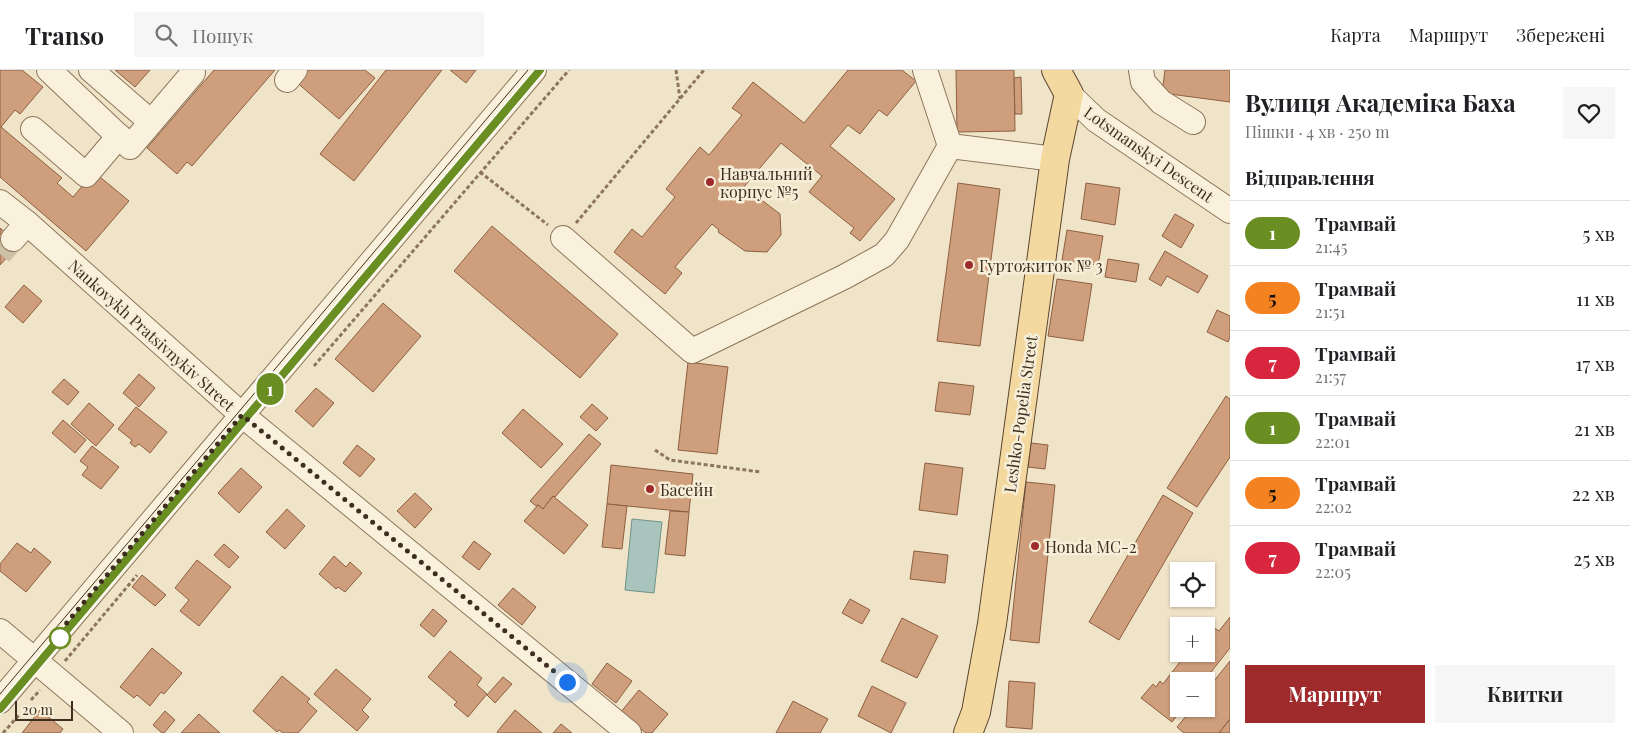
<!DOCTYPE html>
<html lang="uk">
<meta charset="utf-8">
<style>
:root{--surface:#fff;--page:#f6f6f6;--text:#202124;--muted:#757577;--line:#e0e0e0;--accent:#9e2a2b}
body{margin:0;font-family:"Playfair Display",serif;background:var(--page);color:var(--text);height:100vh;display:flex;flex-direction:column;font-size:19px;white-space:nowrap}
*{box-sizing:border-box;margin:0}
p{font-size:16px;color:var(--muted)}
.icon{flex:none;width:28px;height:28px;fill:none;stroke:currentColor;stroke-width:2;stroke-linecap:round;stroke-linejoin:round}
.map{position:relative;flex:1;overflow:hidden}
.side{display:flex;flex-direction:column;background:var(--surface);width:400px}
.side>*{flex:none}
.badge{padding:0 10px;border-radius:16px;font-size:18px;line-height:32px}
.fabs{position:absolute;left:1170px;top:492px;display:grid;gap:10px}
.fabs a{display:grid;place-items:center;width:45px;height:45px;border-radius:0px;background:var(--surface);box-shadow:0 1px 4px #0004;font-size:25px}
.scale{position:absolute;left:15px;bottom:12px;width:58px;box-sizing:border-box;padding-left:5px;border:2px solid #3d2e20;border-top:0;font-size:14px;line-height:18px;white-space:nowrap;color:#3d2e20;-webkit-text-stroke:4px #f7eed8;paint-order:stroke}
.you{position:absolute;width:25px;height:25px;margin:-12px;border:4px solid #fff;border-radius:50%;background:#1a73e8;box-shadow:0 0 0 8px #1a73e833}
.map>.badge{position:absolute;translate:-50% -50%;box-shadow:0 0 0 2px #fff}
h2{padding:0 15px;font-size:19px;line-height:45px}
.round{display:grid;place-items:center;flex:none;width:52px;height:52px;border-radius:0px;background:var(--page)}
.summary{display:flex;align-items:center;justify-content:space-between;height:85px;padding:0 15px}
h1{font-size:24px;font-weight:700;line-height:38px}
.action{display:flex;gap:10px;margin-top:auto;padding:10px 15px}
.action a{flex:1;height:58px;border-radius:0px;background:var(--accent);color:#fff;font-size:20px;font-weight:700;line-height:58px;text-align:center}
.action a+a{background:var(--page);color:var(--text)}
ul{padding:0;list-style:none}
li{display:flex;align-items:center;gap:15px;height:65px;padding:0 15px;border-top:1px solid var(--line)}
li div{flex:1}
li b{display:block;font-size:19px}
li em{font-style:normal}
li .badge{min-width:55px;font-weight:700;text-align:center}
header{display:flex;align-items:center;gap:30px;box-sizing:border-box;height:70px;padding:0 25px;background:var(--surface);border-bottom:1px solid var(--line)}
header strong{font-size:24px}
nav{display:flex;gap:28px;margin-inline-start:auto;font-size:18px}
.search{width:350px;height:45px;background:var(--page);display:flex;align-items:center;gap:12px;box-sizing:border-box;padding:0 18px;border-radius:0px;color:var(--muted);font-size:19px}
main{display:flex;flex:1;min-height:0}
.map>svg:first-child{display:block}
</style>
<header>
<strong>Transo</strong>
<div class="search"><svg class="icon" aria-label="search" viewBox="0 0 24 24"><circle cx="10" cy="10" r="6"/><path d="M15 15l6 6"/></svg>Пошук</div>
<nav><a>Карта</a><a>Маршрут</a><a>Збережені</a></nav>
</header>
<main>
<div class="map">
<svg width="1230" height="663" viewBox="0 0 1230 663">
<rect width="100%" height="100%" fill="#f0e4c8"/>
<!-- water -->
<path fill="#a9c4bc" stroke="#6f938a" d="M632 449 662 452 654 523 625 520Z"/>
<!-- building -->
<g fill="#cf9f7d" stroke="#8d5f41">
<path d="M0 0H22L43 17 20 44 15 40 1 57 62 108 57 113 73 127 94 102 129 131 86 181 0 107Z"/>
<path d="M115 0H150L135 17Z"/>
<path d="M214 0H275L192 96 187 92 177 104 147 78Z"/>
<path d="M302 0H365L375 8 339 49 294 10Z"/>
<path d="M386 0H442L354 111 320 84Z"/>
<path d="M450 0H476L466 13Z"/>
<path d="M848 0H902L916 11 887 46 879 40 860 64 848 55 830 76 895 129 860 171 850 163 854 158 809 122 822 106 781 73 743 118 750 123 751 122 780 144 781 165 767 182 745 181 718 162 719 160 712 154 675 197 682 203 665 224 614 182 632 159 642 167 675 127 666 119 700 77 709 85 742 45 732 38 753 12 804 53Z"/>
<path d="M956 0H1014L1015 61 957 62Z"/>
<path d="M1165 0H1230V32L1162 23Z"/>
<path d="M1021 7 1022 44H1015L1014 8Z"/>
<path d="M958 113 1000 119 980 276 937 271Z"/>
<path d="M1086 113 1120 118 1115 155 1081 149Z"/>
<path d="M1175 144 1194 155 1181 178 1162 166Z"/>
<path d="M492 156 618 264 580 308 454 201Z"/>
<path d="M0 158 19 174 0 195Z"/>
<path d="M1067 160 1103 166 1098 195 1062 190Z"/>
<path d="M1165 181 1208 206 1198 223 1167 206 1161 216 1149 209Z"/>
<path d="M1108 189 1139 194 1136 212 1105 207Z"/>
<path d="M1057 209 1092 214 1083 271 1048 266Z"/>
<path d="M24 215 42 231 23 253 5 237Z"/>
<path d="M383 233 421 266 373 322 335 289Z"/>
<path d="M1217 240 1230 246V267L1228 272 1207 262Z"/>
<path d="M688 292 728 297 717 384 678 380Z"/>
<path d="M139 304 155 318 139 337 123 323Z"/>
<path d="M64 309 79 322 68 335 52 322Z"/>
<path d="M939 312 974 316 970 345 935 341Z"/>
<path d="M316 318 334 333 313 357 295 341Z"/>
<path d="M1226 326 1230 329V387L1197 437 1167 418Z"/>
<path d="M89 333 114 355 96 376 71 354Z"/>
<path d="M592 334 608 348 596 361 580 347Z"/>
<path d="M136 337 167 362 150 383 139 374 135 377 130 373 132 370 118 359Z"/>
<path d="M523 339 563 374 541 398 502 363Z"/>
<path d="M63 350 86 370 75 383 52 363Z"/>
<path d="M589 364 601 374 555 427 553 426 543 439 538 435 536 436 530 431Z"/>
<path d="M1031 373 1048 375 1045 399 1028 397Z"/>
<path d="M357 375 375 389 360 407 343 393Z"/>
<path d="M92 376 119 397 101 419 82 405 88 397 80 391Z"/>
<path d="M925 393 963 398 957 445 919 440Z"/>
<path d="M611 395 693 404 689 442 607 434Z"/>
<path d="M241 398 262 417 239 443 218 423Z"/>
<path d="M1026 412 1055 415 1039 573 1010 570Z"/>
<path d="M415 423 432 439 415 458 397 441Z"/>
<path d="M1163 425 1193 443 1119 570 1089 552Z"/>
<path d="M553 426 588 455 564 484 524 451 538 435 543 439Z"/>
<path d="M607 434 627 436 622 479 602 477Z"/>
<path d="M287 439 305 456 285 479 266 462Z"/>
<path d="M670 441 689 442 685 486 665 484Z"/>
<path d="M474 471 491 484 479 500 462 487Z"/>
<path d="M17 473 31 483 34 478 51 492 26 522 0 501V494Z"/>
<path d="M224 474 239 487 229 498 214 485Z"/>
<path d="M914 481 948 485 945 513 910 509Z"/>
<path d="M334 486 346 497 350 492 362 503 345 522 338 517 336 519 319 504Z"/>
<path d="M197 490 231 517 199 556 180 541 189 530 175 518Z"/>
<path d="M142 505 166 525 155 536 132 517Z"/>
<path d="M513 518 536 537 522 555 498 535Z"/>
<path d="M850 529 870 540 862 554 842 543Z"/>
<path d="M433 539 447 551 434 567 420 555Z"/>
<path d="M1230 547V578L1204 611H1179V639H1182L1172 652 1141 628 1153 614 1156 617 1160 611 1163 614 1186 584H1206V563L1208 564 1213 557 1219 561Z"/>
<path d="M902 548 938 566 917 608 881 591Z"/>
<path d="M152 578 182 603 164 624 161 622 150 636 137 625 134 628 120 617Z"/>
<path d="M450 581 482 608 477 615 487 624 468 647 454 635 457 632 428 607Z"/>
<path d="M1230 591V649L1219 663H1184L1177 657 1192 639H1206V621Z"/>
<path d="M607 593 632 611 616 633 592 614Z"/>
<path d="M336 599 371 629 362 640 369 647 357 661 314 624Z"/>
<path d="M282 606 310 629 307 632 317 641 298 663H283L279 660 277 662 253 641Z"/>
<path d="M503 607 512 614 495 633 487 625Z"/>
<path d="M1009 611 1035 613 1032 659 1006 657Z"/>
<path d="M872 616 906 633 891 663 858 646Z"/>
<path d="M639 620 668 644 652 663H646L620 643Z"/>
<path d="M793 631 828 649 820 663H776Z"/>
<path d="M40 640 63 659 60 663H22Z"/>
<path d="M515 640 542 663H498L497 662Z"/>
<path d="M165 641 175 650 164 663H162L153 655Z"/>
<path d="M199 644 220 663H181Z"/>
<path d="M1230 649V663H1219Z"/>
<path d="M561 654 572 663H553Z"/>
</g>
<g fill="none" stroke-linecap="round" stroke-linejoin="round">
<!-- minor-tunnel -->
<path stroke="#ccc0a6" stroke-width="24" stroke-dasharray="24 12" stroke-linecap="butt" d="M0 184 13 169"/>
<defs>
<g id="minor">
<path d="M49 0 130 77 193 3"/>
<path d="M91 0 151 52"/>
<path d="M925 0 950 76"/>
<path d="M1141 0 1143 12 1161 32 1193 52"/>
<path d="M287 10 295 0"/>
<path d="M1069 24 1096 50 1230 141"/>
<path d="M33 59 86 105 119 66"/>
<path d="M0 132 27 153 242 345 629 663"/>
<path d="M563 168 692 281 844 207 884 185 897 170 950 76 1055 89"/>
<path d="M13 169 27 153"/>
<path d="M0 561 121 663"/>
<path d="M0 631 534 0"/>
</g>
<path id="major" d="M968 663 976 642 992 554 1055 89 1069 24 1056 0"/>
</defs>
<!-- minor casing -->
<use href="#minor" stroke="#8d765c" stroke-width="26"/>
<!-- major casing -->
<use href="#major" stroke="#5b4430" stroke-width="30"/>
<!-- path -->
<g stroke="#8d765c" stroke-width="3" stroke-dasharray="4 2.5" stroke-linecap="butt">
<path d="M676 0 680 29"/>
<path d="M480 102 548 155"/>
<path d="M576 153 704 0"/>
<path d="M314 296 569 0"/>
<path d="M655 380 670 390 761 402"/>
<path d="M65 591 137 505"/>
<path d="M31 630 40 620"/>
<path d="M3 663 19 645"/>
</g>
<!-- minor -->
<use href="#minor" stroke="#faf1dc" stroke-width="24"/>
<!-- major -->
<use href="#major" stroke="#f3d9a0" stroke-width="28"/>
<!-- tram -->
<g stroke="#3d2e20" stroke-width="1">
<path d="M0 624 528 0"/>
<path d="M0 639 540 0"/>
</g>
</g>
<g fill="none" stroke-linecap="round" stroke-linejoin="round">
<defs>
<path id="line" d="M0 639 540 0"/>
</defs>
<!-- line casing -->
<use href="#line" stroke="#fff" stroke-width="11"/>
<!-- line -->
<use href="#line" stroke="#6b8e23" stroke-width="8"/>
<!-- walk -->
<path stroke="#3d2e20" stroke-width="5" stroke-dasharray="0 9" d="M60 568 59 562 242 345 567 612"/>
</g>
<!-- markers -->
<g fill="#9e2a2b" stroke="#f7eed8" stroke-width="2">
<circle cx="710" cy="112" r="5"/>
<circle cx="969" cy="195" r="5"/>
<circle cx="650" cy="419" r="5"/>
<circle cx="1035" cy="476" r="5"/>
</g>
<circle fill="#fff" stroke="#6b8e23" stroke-width="2.5" cx="60" cy="568" r="10"/>
<g text-anchor="middle" dominant-baseline="central" stroke-width="5" stroke-linejoin="round" paint-order="stroke">
<!-- street labels -->
<g font-size="16" fill="#3d2e20" stroke="#f7eed8">
<text transform="translate(1149 84) rotate(35)">Lotsmanskyi Descent</text>
<text transform="translate(152 265) rotate(42)">Naukovykh Pratsivnykiv Street</text>
<text transform="translate(1020 344) rotate(-82)">Leshko-Popelia Street</text>
</g>
<!-- poi labels -->
<g font-size="16" fill="#3d2e20" stroke="#f7eed8" text-anchor="start">
<text x="720" y="103">Навчальний<tspan x="720" dy="18">корпус №5</tspan></text>
<text x="979" y="195">Гуртожиток № 3</text>
<text x="660" y="419">Басейн</text>
<text x="1045" y="476">Honda МС-2</text>
</g>
</g>
</svg>
<div class="fabs">
<a><svg class="icon" aria-label="locate" viewBox="0 0 24 24"><circle cx="12" cy="12" r="6"/><path d="M12 2v4M12 18v4M2 12h4M18 12h4"/></svg></a>
<a>+</a>
<a>−</a>
</div>
<div class="scale">20 m</div>
<div class="you" style="left:567px;top:612px"></div>
<b class="badge" style="left:270px;top:319px;background:#6b8e23;color:#fff">1</b>
</div>
<section class="side">
<div class="summary"><div><h1>Вулиця Академіка Баха</h1><p>Пішки · 4 хв · 250 m</p></div><a class="round"><svg class="icon" aria-label="heart" viewBox="0 0 24 24"><path d="M12 20l-8-8c-3-5 5-10 8-4 3-6 11-1 8 4z"/></svg></a></div>
<h2>Відправлення</h2>
<ul>
<li><span class="badge" style="background:#6b8e23;color:#fff">1</span><div><b>Трамвай</b><p>21:45</p></div><em>5 хв</em></li>
<li><span class="badge" style="background:#f58220;color:#111">5</span><div><b>Трамвай</b><p>21:51</p></div><em>11 хв</em></li>
<li><span class="badge" style="background:#d7263d;color:#fff">7</span><div><b>Трамвай</b><p>21:57</p></div><em>17 хв</em></li>
<li><span class="badge" style="background:#6b8e23;color:#fff">1</span><div><b>Трамвай</b><p>22:01</p></div><em>21 хв</em></li>
<li><span class="badge" style="background:#f58220;color:#111">5</span><div><b>Трамвай</b><p>22:02</p></div><em>22 хв</em></li>
<li><span class="badge" style="background:#d7263d;color:#fff">7</span><div><b>Трамвай</b><p>22:05</p></div><em>25 хв</em></li>
</ul>
<div class="action"><a>Маршрут</a><a>Квитки</a></div>
</section>
</main>
